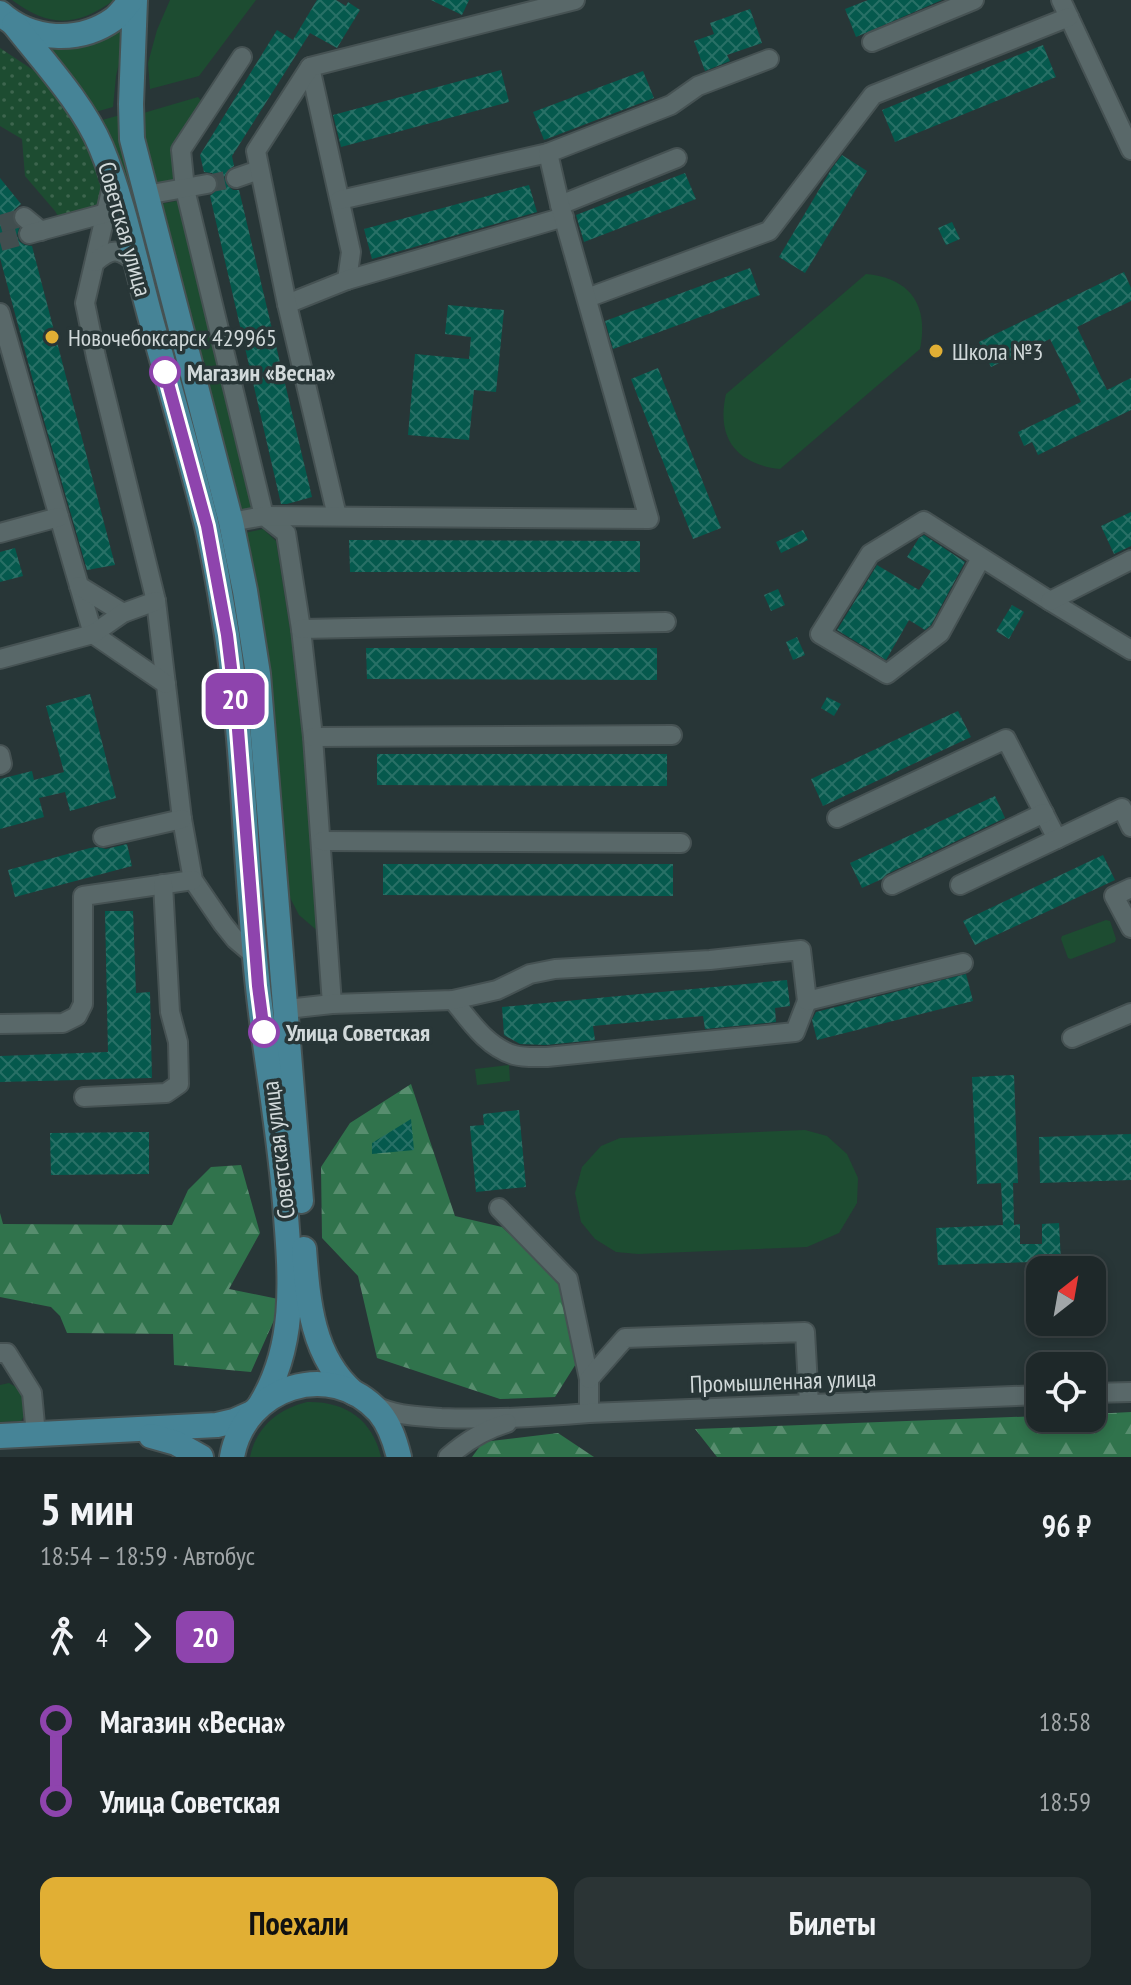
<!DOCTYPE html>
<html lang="ru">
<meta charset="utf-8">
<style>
:root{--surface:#1e2829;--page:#2b3435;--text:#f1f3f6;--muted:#a1a6a8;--line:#3c4446;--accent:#e1af34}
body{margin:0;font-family:"PT Sans Narrow",sans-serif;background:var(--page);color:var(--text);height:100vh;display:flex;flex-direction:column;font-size:30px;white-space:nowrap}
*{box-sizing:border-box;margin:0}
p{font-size:26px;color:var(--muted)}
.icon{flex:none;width:44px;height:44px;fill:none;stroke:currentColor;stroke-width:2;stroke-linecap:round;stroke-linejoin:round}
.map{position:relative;height:1457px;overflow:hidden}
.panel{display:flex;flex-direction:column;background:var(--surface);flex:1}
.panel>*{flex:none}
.badge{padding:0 16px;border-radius:12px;font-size:28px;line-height:52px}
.needle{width:52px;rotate:31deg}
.buttons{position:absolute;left:1026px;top:1256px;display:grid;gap:16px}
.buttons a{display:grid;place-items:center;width:80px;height:80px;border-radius:16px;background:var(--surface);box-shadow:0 4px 12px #0003,0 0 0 2px var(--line);font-size:40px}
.map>.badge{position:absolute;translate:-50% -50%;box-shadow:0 0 0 4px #fff}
.legs{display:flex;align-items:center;gap:12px;height:88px;padding:0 40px;font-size:26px}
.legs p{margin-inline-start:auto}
.head{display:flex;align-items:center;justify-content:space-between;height:136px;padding:0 40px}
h1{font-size:44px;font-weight:600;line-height:60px}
.button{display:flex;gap:16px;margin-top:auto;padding:16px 40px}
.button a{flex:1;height:92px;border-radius:16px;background:var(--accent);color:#111;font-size:32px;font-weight:600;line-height:92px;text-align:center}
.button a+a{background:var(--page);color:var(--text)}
ul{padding:0 40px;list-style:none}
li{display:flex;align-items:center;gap:28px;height:80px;font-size:30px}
li i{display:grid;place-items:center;width:12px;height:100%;margin:0 10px;background:currentColor}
li i::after{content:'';width:20px;height:20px;margin:-10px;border:6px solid;border-radius:50%;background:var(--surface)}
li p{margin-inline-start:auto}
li:first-child i{background:linear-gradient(#0000 50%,currentColor 0)}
li:last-child i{background:linear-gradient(currentColor 50%,#0000 0)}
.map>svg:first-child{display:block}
</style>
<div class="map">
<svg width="1131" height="1457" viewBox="0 0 1131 1457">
<defs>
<pattern id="forest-firs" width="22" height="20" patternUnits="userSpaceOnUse" patternTransform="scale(2)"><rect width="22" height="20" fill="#30734c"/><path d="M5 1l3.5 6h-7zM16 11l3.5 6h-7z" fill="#578d6e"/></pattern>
<pattern id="park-dots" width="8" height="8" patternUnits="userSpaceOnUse" patternTransform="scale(2)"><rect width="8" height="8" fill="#1d4c31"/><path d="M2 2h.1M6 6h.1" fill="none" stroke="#3d654e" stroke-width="1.8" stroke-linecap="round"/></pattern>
<pattern id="building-cross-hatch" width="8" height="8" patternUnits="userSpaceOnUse" patternTransform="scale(2)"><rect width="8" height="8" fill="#05594d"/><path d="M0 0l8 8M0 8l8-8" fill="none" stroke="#287066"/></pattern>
</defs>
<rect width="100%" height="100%" fill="#283637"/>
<!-- green -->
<g fill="#1d4c31">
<path d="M12 0H114C77 27 49 28 12 0Z"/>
<path d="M170 0H256L199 76 150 89 148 63 157 30Z"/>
<path d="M116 29 125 37 116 76 113 107 92 113 45 54 54 43Z"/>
<path d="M198 97 203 103 175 180 155 185 146 177 140 114Z"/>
<path d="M124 114 221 512 210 514 121 164 113 140 102 120Z"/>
<path d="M176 201 184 206 258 509 243 513 232 502 161 204Z"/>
<path d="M866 274C910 278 929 305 920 349L780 469C736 464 716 438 726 394Z"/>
<path d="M263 529 276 541 307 736 320 933 299 915 284 886 240 534Z"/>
<path d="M1106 920 1110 921 1116 939 1115 942 1071 959 1068 958 1061 939 1062 936Z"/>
<path d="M509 1065 510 1081 477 1085 475 1069Z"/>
<path d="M805 1130 827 1136 847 1154 858 1178 857 1203 839 1233 807 1247 638 1254 616 1252 595 1239 581 1222 575 1193 582 1167 601 1146 620 1138Z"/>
<path d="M9 1383 21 1390 26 1413 21 1421 0 1422V1385Z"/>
<path d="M307 1402C345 1401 372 1419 381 1457H250C256 1427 278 1409 307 1402Z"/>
</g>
<!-- forest -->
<g fill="url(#forest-firs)">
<path d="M411 1084 455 1216 502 1227 564 1285 579 1359 555 1397 500 1399 377 1358 358 1276 322 1238 321 1167 350 1123Z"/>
<path d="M241 1165 260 1233 229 1289 283 1300 251 1372 174 1365 173 1334 67 1333 60 1316 51 1307 0 1297V1213L3 1224 172 1225 188 1190 211 1167Z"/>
<path d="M1131 1412V1457H717L695 1429 1040 1416V1418H1092V1414Z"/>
<path d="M558 1433 594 1457H472L483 1442Z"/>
</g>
<!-- park -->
<path fill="url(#park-dots)" d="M0 48 39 74 75 112 105 171 104 210 61 221 55 211 25 176 22 139 0 126Z"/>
<!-- building -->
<g fill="url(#building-cross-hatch)">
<path d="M317 0H336L346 6 348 2 360 10 337 48 310 33 232 156 234 166 228 170 224 177 228 186 233 190H239L312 497 287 504H281L210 196 218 189 219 181 212 173 204 172 200 155 277 30 293 40Z"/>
<path d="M431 0H469L462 15Z"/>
<path d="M868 0H942L856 37 845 9Z"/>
<path d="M750 9 762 43 727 55 730 61 705 71 694 41 714 34 710 23Z"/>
<path d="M1043 45 1056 77 895 142 882 110Z"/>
<path d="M501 70 509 102 341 147 333 115Z"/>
<path d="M643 71 654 98 544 140 533 112Z"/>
<path d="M842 155 867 171 805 273 779 257 832 168Z"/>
<path d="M685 173 696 199 584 242 576 215Z"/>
<path d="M0 178 21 204 14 210 13 220 19 228 17 236 20 242 25 245 32 246 115 565 87 570 39 403 0 258Z"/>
<path d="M529 185 537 212 372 259 364 229Z"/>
<path d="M952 222 960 239 946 245 938 228Z"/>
<path d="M750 268 760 295 613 349 605 321Z"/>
<path d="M1124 272 1131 288V301L1077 327 1107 390 1131 378V410L1038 455 1032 442 1024 446 1018 432 1081 402 1050 339 991 367 979 342Z"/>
<path d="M448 305 504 310 496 392 474 390 469 440 408 435 415 354 469 359 471 337 445 334Z"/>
<path d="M658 368 721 528 693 539 631 379Z"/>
<path d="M1131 512V546L1114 554 1101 526Z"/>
<path d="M803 530 808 540 781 553 776 542Z"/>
<path d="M924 535 965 562 931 625 925 630 909 620 886 660 837 630 877 565 919 590 931 571 907 557 919 538Z"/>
<path d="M349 540 640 541V572H350Z"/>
<path d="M15 548 23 576 0 582V552Z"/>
<path d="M778 589 785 605 771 611 764 595Z"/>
<path d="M1012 605 1024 612 1009 639 996 631Z"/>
<path d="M797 637 805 655 793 660 786 642Z"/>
<path d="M366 648H657V680L367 679Z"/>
<path d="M90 694 116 798 70 811 65 792 39 798 44 817 0 829V779L32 771 34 780 64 772 46 706Z"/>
<path d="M827 697 841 704 834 716 821 708Z"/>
<path d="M958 711 971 737 823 806 811 779Z"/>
<path d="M377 754H667V786L377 785Z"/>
<path d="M995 796 1005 818 887 874 882 879 862 888 850 863Z"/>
<path d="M127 844 132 866 15 897 8 870 90 848 97 847 106 849Z"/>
<path d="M1103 855 1115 880 975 945 963 921Z"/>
<path d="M383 864H673V896L383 895Z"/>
<path d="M105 911H133L136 993 150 992 152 1078 0 1082V1056L108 1052Z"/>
<path d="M966 974 973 1001 817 1040 812 1020 816 1012Z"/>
<path d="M787 980 790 1006 775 1008 776 1022 705 1029 703 1016 593 1026 595 1040 546 1045 520 1044 504 1035 502 1007Z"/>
<path d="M1014 1075 1018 1183H1013L1014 1225 1020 1224V1244H1042V1224L1059 1223 1061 1261 938 1265 936 1228 1003 1225 1001 1183 977 1184 972 1077Z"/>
<path d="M519 1110 526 1187 476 1192 470 1126 484 1125 483 1114Z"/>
<path d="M411 1119 414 1150 372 1154V1143Z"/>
<path d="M149 1132V1174L51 1175 50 1133Z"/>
<path d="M1131 1134V1180L1040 1183 1039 1137Z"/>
</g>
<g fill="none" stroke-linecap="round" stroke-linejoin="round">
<!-- minor-tunnel -->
<g stroke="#414e4f" stroke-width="18" stroke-dasharray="18 9" stroke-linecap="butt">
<path d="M207 184 236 178"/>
<path d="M0 224 24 217"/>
<path d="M0 242 29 234"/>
</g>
<defs>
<g id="minor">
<path d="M1061 0 1131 150"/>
<path d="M872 42 974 0"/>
<path d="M242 57 181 150 185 189 264 516 286 533 301 629 313 737 332 1004"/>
<path d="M310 67 351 252 347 280"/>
<path d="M236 178 259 170"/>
<path d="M113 182 85 303 96 357 156 601 182 819 193 880 223 924 235 939 255 956"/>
<path d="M146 195 207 184"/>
<path d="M340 200 548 153"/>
<path d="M560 205 677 158"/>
<path d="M24 217 41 231"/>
<path d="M29 234 114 211"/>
<path d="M95 262C112 248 118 248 135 262"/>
<path d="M587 298 769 231 873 95 1069 17"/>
<path d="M287 304 347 280 564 217"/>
<path d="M0 313 93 634 166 684"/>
<path d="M337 516 287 304 256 151 310 67 575 0"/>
<path d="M231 522 264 516 649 519 560 205 548 153 671 105 698 86 769 59"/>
<path d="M0 533 59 517"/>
<path d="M981 558 940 633 887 674 820 634 870 554 924 521 1050 601 1131 650"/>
<path d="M79 586 123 613"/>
<path d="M1050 601 1131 560"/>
<path d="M301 629 666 622"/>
<path d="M0 659 93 634 123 613 156 601"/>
<path d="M313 737 672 735"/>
<path d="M0 755 2 764 0 765"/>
<path d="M837 818 1006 739 1057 839"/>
<path d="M103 837 182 819"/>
<path d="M322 841 681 843"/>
<path d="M892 885 1044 813"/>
<path d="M960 885 1122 808 1131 827"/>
<path d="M1131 888 1114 896 1131 928"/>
<path d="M453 1000C470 1021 487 1047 514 1055 524 1058 537 1057 547 1057L795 1032 807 1001"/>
<path d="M287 1009 332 1004 453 1000 497 990 530 974 555 969 710 960 801 950 807 1001 963 963"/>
<path d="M0 1024 63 1023 77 1016 83 1004V896L193 880"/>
<path d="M1072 1038 1131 1013"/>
<path d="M84 1097 166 1093 179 1084 178 1042 170 1012 163 884"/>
<path d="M499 1208 568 1279 589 1379V1413"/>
<path d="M0 1353H7L32 1393 36 1435"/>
<path d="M589 1379 625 1338 805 1332 809 1404"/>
<path d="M1092 1393 1131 1392"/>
<path d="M374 1405C395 1416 417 1416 441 1418 490 1420 540 1417 589 1413L1040 1395"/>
<path d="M448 1457C466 1441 484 1430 507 1423"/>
</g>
<g id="major">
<path d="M135 0 131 104 132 139 231 522 245 591 258 674 301 1201"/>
<path d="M0 13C31 41 79 44 114 19 120 14 126 6 131 0"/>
<path d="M14 24C43 61 83 104 101 147 124 202 137 270 153 327 171 392 190 457 206 522 215 559 221 598 227 635 245 752 245 870 258 987 266 1063 281 1139 286 1216 291 1280 296 1347 260 1405"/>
<path d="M304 1249C308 1302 312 1357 354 1393"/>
<path d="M0 1436 217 1425 234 1421 252 1413"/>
<path d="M151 1436 176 1443 201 1457"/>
<path d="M232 1457C244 1387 330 1358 379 1412 390 1425 395 1441 399 1457"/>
</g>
</defs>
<!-- minor casing -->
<use href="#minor" stroke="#465253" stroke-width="22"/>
<!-- major casing -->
<use href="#major" stroke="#465253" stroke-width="28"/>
<!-- minor -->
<use href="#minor" stroke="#596869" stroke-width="18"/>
<!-- major -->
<use href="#major" stroke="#468497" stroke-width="24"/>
</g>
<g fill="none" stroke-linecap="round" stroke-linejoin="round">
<defs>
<path id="line-1" d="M165 372 207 526 227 635 237 717 258 986 264 1032"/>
</defs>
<!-- line-1 casing -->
<use href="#line-1" stroke="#fff" stroke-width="18"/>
<!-- line-1 -->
<use href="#line-1" stroke="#8e44ad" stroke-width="12"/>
</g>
<!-- markers -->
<g fill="#e1af34" stroke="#283637" stroke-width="3">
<circle cx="52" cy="337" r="8"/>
<circle cx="936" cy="351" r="8"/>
</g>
<g fill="#fff" stroke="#8e44ad" stroke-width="4">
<circle cx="165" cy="372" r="14"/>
<circle cx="264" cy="1032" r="14"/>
</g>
<g text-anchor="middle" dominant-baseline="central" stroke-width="7" stroke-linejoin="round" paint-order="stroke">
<!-- street labels -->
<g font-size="24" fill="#d1d9da" stroke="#283637">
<text transform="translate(125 229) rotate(74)">Советская улица</text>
<text transform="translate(278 1150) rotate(-97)">Советская улица</text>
<text transform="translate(783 1381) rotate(-2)">Промышленная улица</text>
</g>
<!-- poi labels -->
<g font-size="24" fill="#d1d9da" stroke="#283637" text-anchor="start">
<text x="68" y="337">Новочебоксарск 429965</text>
<text x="952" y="351">Школа №3</text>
</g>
<!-- stop labels -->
<g font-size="24" font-weight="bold" fill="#d1d9da" stroke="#283637" text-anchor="start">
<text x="187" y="372">Магазин «Весна»</text>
<text x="286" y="1032">Улица Советская</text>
</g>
</g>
</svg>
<div class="buttons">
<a><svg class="needle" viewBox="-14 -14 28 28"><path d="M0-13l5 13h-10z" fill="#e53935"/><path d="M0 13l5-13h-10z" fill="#a1a6a8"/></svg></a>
<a><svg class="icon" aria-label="locate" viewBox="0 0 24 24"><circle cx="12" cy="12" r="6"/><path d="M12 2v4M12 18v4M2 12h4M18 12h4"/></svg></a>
</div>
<b class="badge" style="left:235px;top:699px;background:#8e44ad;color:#fff">20</b>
</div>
<section class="panel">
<div class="head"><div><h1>5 мин</h1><p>18:54 – 18:59 · Автобус</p></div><b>96 ₽</b></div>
<div class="legs"><svg class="icon" aria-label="walk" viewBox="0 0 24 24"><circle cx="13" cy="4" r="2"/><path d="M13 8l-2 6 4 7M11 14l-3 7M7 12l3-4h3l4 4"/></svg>4<svg class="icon" aria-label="forward" viewBox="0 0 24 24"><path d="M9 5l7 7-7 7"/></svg><b class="badge" style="background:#8e44ad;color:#fff">20</b></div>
<ul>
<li><i style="color:#8e44ad"></i><b>Магазин «Весна»</b><p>18:58</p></li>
<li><i style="color:#8e44ad"></i><b>Улица Советская</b><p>18:59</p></li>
</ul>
<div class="button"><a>Поехали</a><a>Билеты</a></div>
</section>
